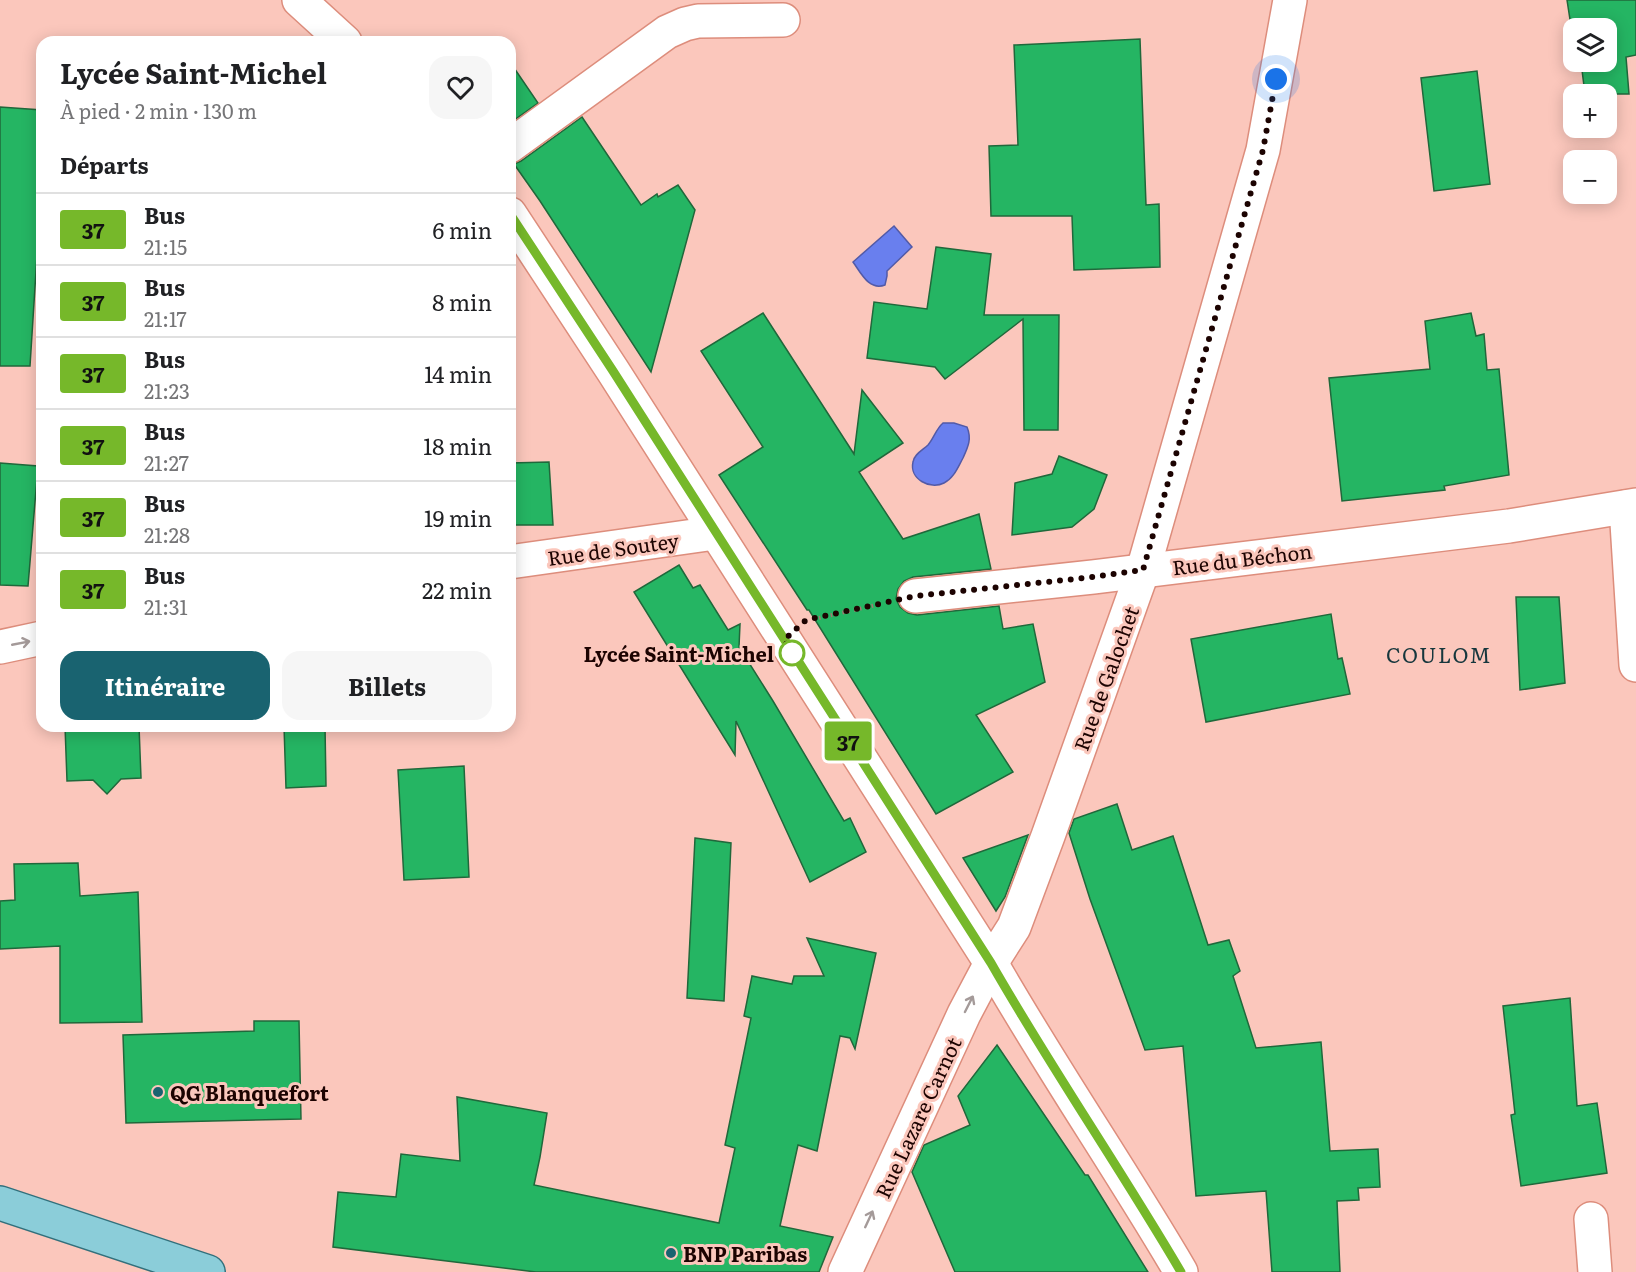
<!DOCTYPE html>
<html lang="fr">
<meta charset="utf-8">
<style>
:root{--surface:#fff;--page:#f6f6f6;--text:#202124;--muted:#757577;--line:#e0e0e0;--accent:#196370}
body{margin:0;font-family:Literata,serif;background:var(--page);color:var(--text);height:100vh;display:flex;flex-direction:column;font-size:22px;white-space:nowrap}
*{box-sizing:border-box;margin:0}
p{font-size:20px;color:var(--muted)}
.icon{flex:none;width:33px;height:33px;fill:none;stroke:currentColor;stroke-width:2;stroke-linecap:round;stroke-linejoin:round}
.map{position:relative;flex:1;overflow:hidden}
.side{position:absolute;left:36px;top:36px;width:480px;height:696px;display:flex;flex-direction:column;background:var(--surface);border-radius:18px;box-shadow:0 3px 15px #0003}
.side>*{flex:none}
.badge{padding:0 12px;border-radius:4px;font-size:21px;line-height:39px}
.controls{position:absolute;left:1563px;top:18px;display:grid;gap:12px}
.controls a{display:grid;place-items:center;width:54px;height:54px;border-radius:12px;background:var(--surface);box-shadow:0 3px 15px #0003;font-size:30px}
.you{position:absolute;width:30px;height:30px;margin:-15px;border:4px solid #fff;border-radius:50%;background:#1a73e8;box-shadow:0 0 0 9px #1a73e833}
.map>.badge{position:absolute;translate:-50% -50%;box-shadow:0 0 0 3px #fff}
h2{padding:0 24px;font-size:22px;line-height:54px}
.round{display:grid;place-items:center;flex:none;width:63px;height:63px;border-radius:18px;background:var(--page)}
.headline{display:flex;align-items:center;justify-content:space-between;height:102px;padding:0 24px}
h1{font-size:28px;font-weight:700;line-height:45px}
.primary-button{display:flex;gap:12px;margin-top:auto;padding:12px 24px}
.primary-button a{flex:1;height:69px;border-radius:18px;background:var(--accent);color:#fff;font-size:24px;font-weight:700;line-height:69px;text-align:center}
.primary-button a+a{background:var(--page);color:var(--text)}
ul{padding:0;list-style:none}
li{display:flex;align-items:center;gap:18px;height:72px;padding:0 24px;border-top:2px solid var(--line)}
li div{flex:1}
li b{display:block;font-size:22px}
li em{font-style:normal}
li .badge{min-width:66px;font-weight:700;text-align:center}
.map>svg:first-child{display:block}
</style>
<div class="map">
<svg width="1636" height="1272" viewBox="0 0 1636 1272">
<rect width="100%" height="100%" fill="#fbc7bc"/>
<!-- water -->
<g fill="#697fee" stroke="#525aa7" stroke-width="1.5">
<path d="M894 226 912 247 887 271V276L885 285C869 291 861 273 853 262Z"/>
<path d="M943 423H954L967 427C972 439 968 447 963 458 958 467 954 478 944 483 930 490 909 479 913 462 914 454 923 450 928 445 934 438 936 429 943 423Z"/>
</g>
<!-- building -->
<g fill="#25b563" stroke="#20683b" stroke-width="1.5">
<path d="M1567 0H1636V55L1626 57 1629 94H1585L1581 62H1606V28H1574L1573 39Z"/>
<path d="M1140 39 1146 205 1159 204 1160 267 1074 270 1072 216H991L989 146 1018 145 1014 45Z"/>
<path d="M510 62 538 103 510 123Z"/>
<path d="M1477 71 1490 184 1434 191 1421 78Z"/>
<path d="M0 107 42 110 38 208H40L30 366H0Z"/>
<path d="M582 117 641 205 657 194 658 197 678 185 695 210 651 372 540 201 514 164 521 161Z"/>
<path d="M936 247 991 254 984 315H1059L1058 430H1024L1023 319 945 379 935 367 867 358 874 302 927 309Z"/>
<path d="M763 313 854 454 862 390 903 443 859 472 903 539 979 514 991 569 913 577 904 581 898 589 896 599 900 607 908 613 917 615 999 606 1003 629 1033 624 1045 682 976 715 1013 772 936 814 809 610H807L719 475 763 447 701 351Z"/>
<path d="M1471 313 1476 336 1484 334 1487 370 1499 369 1509 475 1444 486 1445 490 1342 501 1329 378 1430 369 1425 321Z"/>
<path d="M1059 456 1107 475 1094 509 1072 527 1012 535 1015 483 1052 474Z"/>
<path d="M549 462 553 525H510V463Z"/>
<path d="M0 463 38 466 28 586 0 585Z"/>
<path d="M679 565 693 588 700 585 728 630 740 624 739 647 773 701 844 821 850 818 866 852 810 882 736 721 735 755 634 592Z"/>
<path d="M1516 597H1559L1565 683 1520 690Z"/>
<path d="M1331 614 1338 659 1342 658 1350 694 1206 722 1191 639Z"/>
<path d="M65 726H139L141 778 121 779 107 794 93 780 67 781Z"/>
<path d="M284 726H325L326 786 286 788Z"/>
<path d="M464 766 469 877 404 880 398 770Z"/>
<path d="M1117 804 1132 850 1173 836 1208 945 1229 940 1240 971 1233 976 1256 1048 1321 1042 1330 1151 1378 1149 1380 1187 1358 1188 1359 1200 1337 1201 1340 1272H1272L1266 1191 1196 1196 1183 1046 1145 1050 1090 899 1069 833 1074 819Z"/>
<path d="M1028 835 1005 897 996 911 963 858Z"/>
<path d="M695 838 731 843 724 1001 687 998Z"/>
<path d="M78 863 80 896 138 892 142 1022 60 1023V946L0 949V901L15 900 14 864Z"/>
<path d="M807 938 876 953 855 1049 850 1038 840 1036 817 1151 798 1145 780 1226 833 1237 819 1272H536L333 1247 338 1192 396 1197 401 1154 460 1161 457 1097 547 1113 540 1157 534 1185 719 1223 735 1148 725 1145 751 1018 744 1016 752 976 792 984 794 976H824Z"/>
<path d="M1570 998 1577 1106 1597 1103 1607 1173 1521 1186 1511 1115 1515 1114 1503 1006Z"/>
<path d="M254 1021H299L301 1119 126 1123 123 1035 254 1031Z"/>
<path d="M997 1045 1085 1175H1088L1148 1272H955L912 1172 924 1145 970 1125 958 1096Z"/>
</g>
<g fill="none" stroke-linecap="round" stroke-linejoin="round">
<defs>
<g id="minor">
<path d="M299 0 345 42"/>
<path d="M510 146 667 32 685 24 698 21 783 20"/>
<path d="M510 214 613 371 991 963C1051 1068 1120 1168 1181 1272"/>
<path d="M1626 507 1636 665"/>
<path d="M510 562 715 533"/>
<path d="M915 596 1093 577 1509 526 1636 505"/>
<path d="M0 647 42 638"/>
<path d="M1591 1219 1595 1272"/>
<path d="M845 1272 964 1014 991 963 1014 927 1048 836 1143 570 1263 150 1290 0"/>
</g>
<path id="major" d="M0 1203 208 1272"/>
</defs>
<!-- minor casing -->
<use href="#minor" stroke="#dd8d7c" stroke-width="36"/>
<!-- major casing -->
<use href="#major" stroke="#32707c" stroke-width="36"/>
<!-- path -->
<path stroke="#a37a73" stroke-width="4" stroke-dasharray="1.5 4.5" stroke-linecap="butt" d="M819 618 876 605"/>
<!-- minor -->
<use href="#minor" stroke="#fff" stroke-width="33"/>
<!-- major -->
<use href="#major" stroke="#8bcdd9" stroke-width="33"/>
</g>
<!-- one-way arrows -->
<defs><path id="oneway-shaft" d="M-6 0H5M1.5-3L5.5 0L1.5 3" fill="none" stroke-width="1.6" stroke-linecap="round" stroke-linejoin="round" transform="scale(1.5)"/></defs>
<g stroke="#a49a99">
<use href="#oneway-shaft" transform="translate(21 643) rotate(-11)"/>
<use href="#oneway-shaft" transform="translate(969 1004) rotate(-63)"/>
<use href="#oneway-shaft" transform="translate(869 1219) rotate(-65)"/>
</g>
<g fill="none" stroke-linecap="round" stroke-linejoin="round">
<defs>
<path id="line" d="M510 214 613 371 991 963C1051 1068 1120 1168 1181 1272"/>
</defs>
<!-- line casing -->
<use href="#line" stroke="#fff" stroke-width="14"/>
<!-- line -->
<use href="#line" stroke="#76b82a" stroke-width="9"/>
<!-- walk -->
<path stroke="#1c0301" stroke-width="6" stroke-dasharray="0 10.8" d="M792 653 784 640 806 620 915 596 1093 577 1143 570 1263 150 1276 79"/>
</g>
<!-- markers -->
<circle fill="#fff" stroke="#76b82a" stroke-width="3" cx="792" cy="653" r="12"/>
<g fill="#196370" stroke="#fbc7bc" stroke-width="2">
<circle cx="158" cy="1092" r="6"/>
<circle cx="671" cy="1253" r="6"/>
</g>
<g text-anchor="middle" dominant-baseline="central" stroke-width="6" stroke-linejoin="round" paint-order="stroke">
<!-- street labels -->
<g font-size="20" fill="#1c0301" stroke="#fbc7bc">
<text transform="translate(613 548) rotate(-8)">Rue de Soutey</text>
<text transform="translate(1242 558) rotate(-7)">Rue du Béchon</text>
<text transform="translate(1105 678) rotate(-70)">Rue de Galochet</text>
<text transform="translate(917 1117) rotate(-65)">Rue Lazare Carnot</text>
</g>
<!-- stop labels -->
<g font-size="20" font-weight="bold" fill="#1c0301" stroke="#fbc7bc" text-anchor="end">
<text x="774" y="653">Lycée Saint-Michel</text>
</g>
<!-- poi labels -->
<g font-size="20" font-weight="bold" fill="#1c0301" stroke="#fbc7bc" text-anchor="start">
<text x="170" y="1092">QG Blanquefort</text>
<text x="683" y="1253">BNP Paribas</text>
</g>
<!-- neighbourhood labels -->
<g font-size="21" letter-spacing="1.5" fill="#16373d" stroke="#fbc7bc">
<text x="1439" y="653">COULOM</text>
</g>
</g>
</svg>
<div class="controls">
<a><svg class="icon" aria-label="layers" viewBox="0 0 24 24"><path d="M12 4l9 5-9 5-9-5zM3 14l9 5 9-5"/></svg></a>
<a>+</a>
<a>−</a>
</div>
<div class="you" style="left:1276px;top:79px"></div>
<b class="badge" style="left:848px;top:741px;background:#76b82a;color:#111">37</b>
<section class="side">
<div class="headline"><div><h1>Lycée Saint-Michel</h1><p>À pied · 2 min · 130 m</p></div><a class="round"><svg class="icon" aria-label="heart" viewBox="0 0 24 24"><path d="M12 20l-8-8c-3-5 5-10 8-4 3-6 11-1 8 4z"/></svg></a></div>
<h2>Départs</h2>
<ul>
<li><span class="badge" style="background:#76b82a;color:#111">37</span><div><b>Bus</b><p>21:15</p></div><em>6 min</em></li>
<li><span class="badge" style="background:#76b82a;color:#111">37</span><div><b>Bus</b><p>21:17</p></div><em>8 min</em></li>
<li><span class="badge" style="background:#76b82a;color:#111">37</span><div><b>Bus</b><p>21:23</p></div><em>14 min</em></li>
<li><span class="badge" style="background:#76b82a;color:#111">37</span><div><b>Bus</b><p>21:27</p></div><em>18 min</em></li>
<li><span class="badge" style="background:#76b82a;color:#111">37</span><div><b>Bus</b><p>21:28</p></div><em>19 min</em></li>
<li><span class="badge" style="background:#76b82a;color:#111">37</span><div><b>Bus</b><p>21:31</p></div><em>22 min</em></li>
</ul>
<div class="primary-button"><a>Itinéraire</a><a>Billets</a></div>
</section>
</div>
